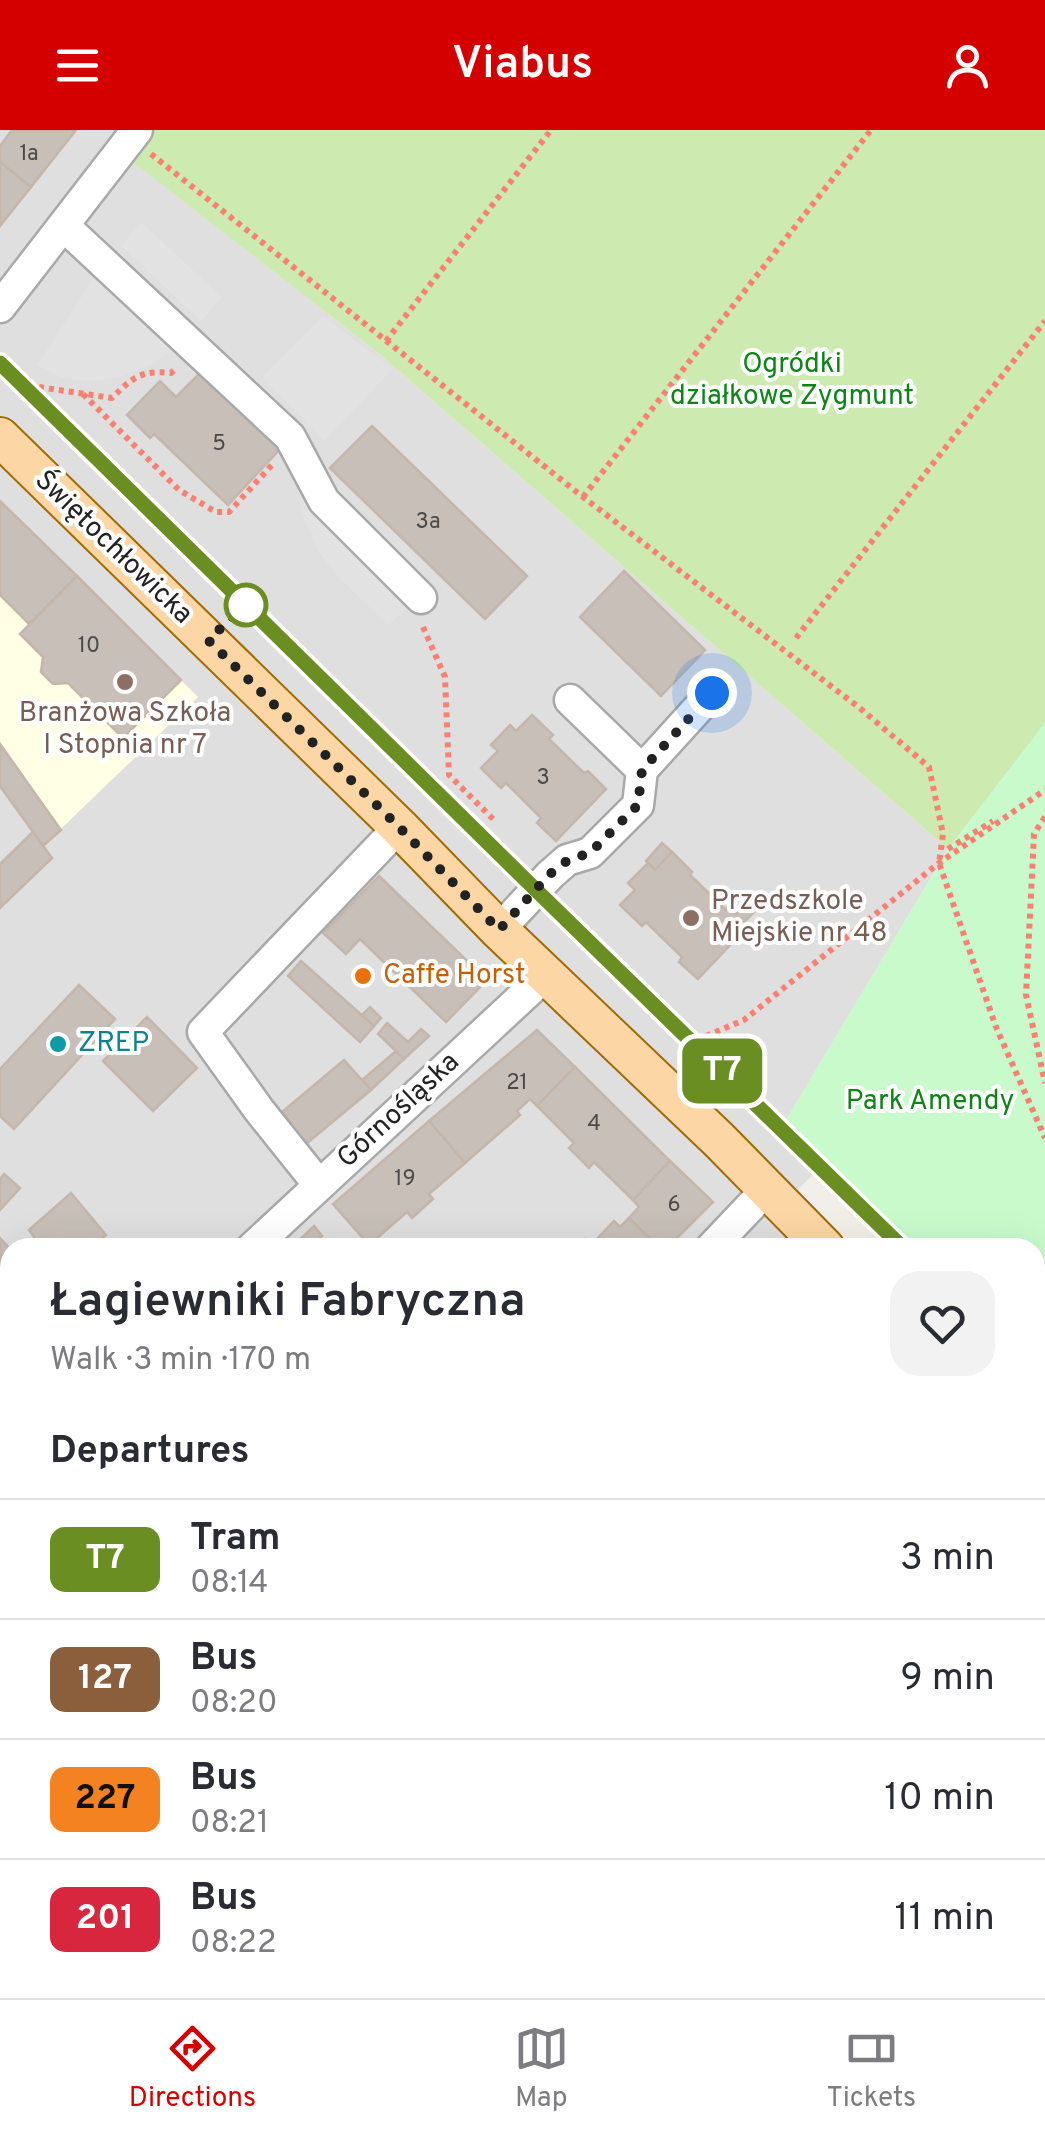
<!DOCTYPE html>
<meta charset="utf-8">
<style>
:root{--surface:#fff;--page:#f2f2f3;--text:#2b2b33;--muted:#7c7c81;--line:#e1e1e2;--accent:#d40000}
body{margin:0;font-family:Overpass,sans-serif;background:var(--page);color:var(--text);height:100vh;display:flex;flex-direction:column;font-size:38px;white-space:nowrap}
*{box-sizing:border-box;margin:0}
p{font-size:32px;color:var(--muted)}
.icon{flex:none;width:55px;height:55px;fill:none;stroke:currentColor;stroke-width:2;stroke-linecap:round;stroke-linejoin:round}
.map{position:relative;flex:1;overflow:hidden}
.details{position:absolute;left:0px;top:1108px;width:1045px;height:762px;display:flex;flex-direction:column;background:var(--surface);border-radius:30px 30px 0 0;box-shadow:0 10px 40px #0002}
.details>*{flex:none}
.badge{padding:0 20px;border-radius:15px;font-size:35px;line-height:65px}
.you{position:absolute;width:50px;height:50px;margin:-25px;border:8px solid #fff;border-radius:50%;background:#1a73e8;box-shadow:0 0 0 15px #1a73e833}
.map>.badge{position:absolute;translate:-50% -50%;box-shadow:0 0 0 5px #fff}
h2{padding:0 50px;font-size:38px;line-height:90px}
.round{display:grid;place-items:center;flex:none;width:105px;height:105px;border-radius:30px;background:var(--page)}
.head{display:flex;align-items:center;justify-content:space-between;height:170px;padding:0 50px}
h1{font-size:48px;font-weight:600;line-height:75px}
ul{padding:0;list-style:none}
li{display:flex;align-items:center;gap:30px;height:120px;padding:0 50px;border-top:2px solid var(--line)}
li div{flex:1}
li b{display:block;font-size:38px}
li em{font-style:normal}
li .badge{min-width:110px;font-weight:700;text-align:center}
header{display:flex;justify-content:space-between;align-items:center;height:130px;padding:0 50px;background:var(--accent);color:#fff;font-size:45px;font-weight:600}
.tab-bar{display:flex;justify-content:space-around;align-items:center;height:140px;border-top:2px solid var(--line);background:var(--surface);font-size:28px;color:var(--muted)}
.tab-bar a{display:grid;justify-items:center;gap:5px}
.tab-bar .on{color:var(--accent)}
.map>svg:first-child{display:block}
</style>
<header><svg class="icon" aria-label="menu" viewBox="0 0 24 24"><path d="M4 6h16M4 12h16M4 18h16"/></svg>Viabus<svg class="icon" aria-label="person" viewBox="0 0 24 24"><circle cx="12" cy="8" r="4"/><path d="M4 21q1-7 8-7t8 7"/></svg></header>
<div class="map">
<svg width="1045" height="1868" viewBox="0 0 1045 1868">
<rect width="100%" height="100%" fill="#f2efe9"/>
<!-- residential -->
<path fill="#e0dfdf" d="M0 0H137L121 22 377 222 948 719 786 990 827 1030 783 1075 825 1117 10 1118V1860H1035V1325L1045 1335V1868H0Z"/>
<!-- education -->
<path fill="#ffffe5" d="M0 371 198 567 43 716 0 656Z"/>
<!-- grass -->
<g fill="#cdebb0">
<path d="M137 0H1045V593L948 719 377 222 120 22Z"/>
<path d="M779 1860H864L858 1868H772Z"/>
</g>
<!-- park -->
<path fill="#c8facc" d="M1045 593V1246L1035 1237V1118L915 1117 786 990 948 719Z"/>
<!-- parking -->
<g fill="#e2e2e2">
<path d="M141 92 222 167 201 191 121 116Z"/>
<path d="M93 149 180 216 152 234 121 247 89 252 60 247 37 235Z"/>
<path d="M323 186 393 239 324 311 262 247Z"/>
<path d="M297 364 331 402 406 478 389 496 340 449 318 421 303 388Z"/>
</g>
<!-- building -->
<g fill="#c7bfb8" stroke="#c4b6ab" stroke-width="2.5">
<path d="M12 0H76L31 57 0 32V16Z"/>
<path d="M0 32 31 57 0 96Z"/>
<path d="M200 243 280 319 228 375 154 304 150 308 127 285 160 251 176 267Z"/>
<path d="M372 296 527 446 485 489 330 338Z"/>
<path d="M0 371 77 446 29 494 0 465Z"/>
<path d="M624 441 705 520 661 566 580 487Z"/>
<path d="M77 446 181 550 123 608 68 553 53 554 41 542 43 527 20 504Z"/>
<path d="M532 585 553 605 549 609 584 643 588 641 606 659 556 711 537 693 541 688 506 653 501 658 481 638 498 621 491 615 510 595 516 601Z"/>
<path d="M0 614 61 700 43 716 0 656Z"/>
<path d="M33 702 52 728 0 778V734Z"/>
<path d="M662 713 672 722 655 740 646 731Z"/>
<path d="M672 722 692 742 690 745 726 780 728 777 736 784 749 771 757 779 743 793 747 797 698 849 679 832 682 827 646 792 642 796 620 775 635 760 628 753 648 733 655 740Z"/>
<path d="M379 746 487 850 446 892 360 809 346 824 323 803Z"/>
<path d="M301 831 374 896 360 912 288 846Z"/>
<path d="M79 855 115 889 14 999 0 986V939Z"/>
<path d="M370 877 381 888 374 896 362 885Z"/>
<path d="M147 887 197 938 153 981 103 931Z"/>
<path d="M387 893 408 912 421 899 429 906 404 929 378 904Z"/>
<path d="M537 900 575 937 537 976 530 969 517 981 520 985 465 1033 429 991Z"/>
<path d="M396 921 404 929 371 960 362 950Z"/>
<path d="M344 930 371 960 306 1014 281 983Z"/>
<path d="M575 937 670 1031 633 1070 594 1032 589 1038 569 1018 574 1013 537 976Z"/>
<path d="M429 991 465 1033 429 1064 433 1069 412 1088 407 1082 369 1115 333 1074Z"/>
<path d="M670 1031 713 1072 667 1118H659L629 1088 639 1077 633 1070Z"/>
<path d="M4 1044 20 1058 0 1080V1049Z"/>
<path d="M71 1063 106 1105 91 1118H73L69 1113 63 1118H42L29 1100Z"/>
<path d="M629 1088 659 1118H577L585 1109 591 1115 614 1091 620 1097Z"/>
<path d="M314 1096 322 1106 310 1118H300L296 1113Z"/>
<path d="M0 1108 10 1119V1137L0 1125Z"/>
<path d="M0 1125 10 1137V1176L0 1165Z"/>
<path d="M10 1195V1236L0 1224V1204Z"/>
<path d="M0 1255 10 1267V1311L3 1317 0 1313Z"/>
<path d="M0 1450 10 1459V1470L0 1480Z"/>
<path d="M1040 1452 1045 1457V1517L1035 1528V1457Z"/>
<path d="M1045 1615V1655L1035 1646V1626Z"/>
<path d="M4 1675 10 1682V1701L8 1703 0 1693V1678Z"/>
<path d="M3 1762 10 1764V1845L0 1852V1765Z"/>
<path d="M1035 1800 1045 1809V1859L1037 1868 1026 1860H1035Z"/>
<path d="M10 1845V1860H48L54 1868H0V1852Z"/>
<path d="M106 1860H149L138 1868H112Z"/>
<path d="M209 1860H291L294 1864 291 1868H203Z"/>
<path d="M433 1860H562L554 1868H425Z"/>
<path d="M890 1860H922L931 1868H882Z"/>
</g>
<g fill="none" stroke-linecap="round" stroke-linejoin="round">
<defs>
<g id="minor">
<path d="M64 96 290 307 324 371 421 468"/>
<path d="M0 177 137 0"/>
<path d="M570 570 642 640"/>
<path d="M499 800 550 745 567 730 590 723 638 675 642 640 712 563"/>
<path d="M319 1055 259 980 203 902 399 697"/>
<path d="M252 1118 546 845"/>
<path d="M711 1118 767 1059"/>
<path d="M1035 1551 1045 1541"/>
<path d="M943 1860 952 1868"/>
<path d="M384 1868 392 1860"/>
<path d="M869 1868 876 1860"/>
</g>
<g id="major">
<path d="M0 307 399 697 499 800 719 1010 825 1118"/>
<path d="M1035 1325 1045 1335"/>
</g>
</defs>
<!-- minor casing -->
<use href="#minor" stroke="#a9a9a9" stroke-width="35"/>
<!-- major casing -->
<use href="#major" stroke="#a06b00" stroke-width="42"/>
<!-- path -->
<g stroke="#fa8072" stroke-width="6" stroke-dasharray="5 5" stroke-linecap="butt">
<path d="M151 24 583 367 861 579 929 637 943 704 939 733 996 897 1045 1008"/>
<path d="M386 211 551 0"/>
<path d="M39 257 112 268C133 247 141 240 171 243L176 238"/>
<path d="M83 264 179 360 216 382H229L272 335"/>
<path d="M583 367 871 0"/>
<path d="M423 497 445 547 449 645 493 689"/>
<path d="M796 508 1045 191"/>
<path d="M1045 687 1034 704 1026 865 1045 953"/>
<path d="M948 719 993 691"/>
<path d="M706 906 744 890 939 733 1045 660"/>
</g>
<!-- minor -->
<use href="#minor" stroke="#fff" stroke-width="30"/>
<!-- major -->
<use href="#major" stroke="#fcd6a4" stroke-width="38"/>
<!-- tram -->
<g stroke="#707070" stroke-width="2.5">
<path d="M0 233 536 760 903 1118"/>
<path d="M1035 1247 1045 1257"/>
</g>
</g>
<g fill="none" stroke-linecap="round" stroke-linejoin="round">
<defs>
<path id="line" d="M0 233 536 760 903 1118"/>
</defs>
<!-- line casing -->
<use href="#line" stroke="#fff" stroke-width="22"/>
<!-- line -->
<use href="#line" stroke="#6b8e23" stroke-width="15"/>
<!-- walk -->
<path stroke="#222" stroke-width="10" stroke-dasharray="0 18" d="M246 475 208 510 399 697 499 800 550 744 568 730 590 723 638 675 642 640 712 563"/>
</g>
<!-- markers -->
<circle fill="#fff" stroke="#6b8e23" stroke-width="5" cx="246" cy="475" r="20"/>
<g fill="#8d6e63" stroke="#fff" stroke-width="4">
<circle cx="125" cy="552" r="10"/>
<circle cx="691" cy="788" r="10"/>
</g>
<circle fill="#e8710a" stroke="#fff" stroke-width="4" cx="363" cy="846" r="10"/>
<circle fill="#0f9aa8" stroke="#fff" stroke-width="4" cx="58" cy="914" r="10"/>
<g text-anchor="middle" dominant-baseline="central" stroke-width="8" stroke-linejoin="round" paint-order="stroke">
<!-- number labels -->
<g font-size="22" fill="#4b4948">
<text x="29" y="24">1a</text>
<text x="219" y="314">5</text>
<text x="428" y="392">3a</text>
<text x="89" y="516">10</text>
<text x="543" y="648">3</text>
<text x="517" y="953">21</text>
<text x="594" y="994">4</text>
<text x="405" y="1049">19</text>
<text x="674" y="1075">6</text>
</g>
<!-- park labels -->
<g font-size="28" fill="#0c8416" stroke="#fff">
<text x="792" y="235">Ogródki<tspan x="792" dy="32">działkowe Zygmunt</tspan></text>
<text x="930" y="972">Park Amendy</text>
</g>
<!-- street labels -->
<g font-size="28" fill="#222" stroke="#fff">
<text transform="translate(113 418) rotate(44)">Świętochłowicka</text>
<text transform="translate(399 981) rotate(-43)">Górnośląska</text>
</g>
<!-- education labels -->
<g font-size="28" fill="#785e54" stroke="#fff">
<text x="125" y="584">Branżowa Szkoła<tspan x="125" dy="32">I Stopnia nr 7</tspan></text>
<text x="711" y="772" text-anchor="start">Przedszkole<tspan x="711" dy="32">Miejskie nr 48</tspan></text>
</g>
<!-- food labels -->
<g font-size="28" fill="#c56008" stroke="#fff" text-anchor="start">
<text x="383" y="846">Caffe Horst</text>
</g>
<!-- culture labels -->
<g font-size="28" fill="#0d838f" stroke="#fff" text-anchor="start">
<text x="78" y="914">ZREP</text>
</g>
</g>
</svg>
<div class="you" style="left:712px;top:563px"></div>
<b class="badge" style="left:722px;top:941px;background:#6b8e23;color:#fff">T7</b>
<section class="details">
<div class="head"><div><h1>Łagiewniki Fabryczna</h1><p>Walk · 3 min · 170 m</p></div><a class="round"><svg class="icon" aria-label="heart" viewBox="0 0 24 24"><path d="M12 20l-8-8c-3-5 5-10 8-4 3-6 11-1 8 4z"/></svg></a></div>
<h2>Departures</h2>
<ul>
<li><span class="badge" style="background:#6b8e23;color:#fff">T7</span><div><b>Tram</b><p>08:14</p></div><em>3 min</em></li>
<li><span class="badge" style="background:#8b5e3c;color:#fff">127</span><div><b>Bus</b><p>08:20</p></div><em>9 min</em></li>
<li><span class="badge" style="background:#f58220;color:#111">227</span><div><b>Bus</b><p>08:21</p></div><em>10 min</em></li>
<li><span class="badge" style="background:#d7263d;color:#fff">201</span><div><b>Bus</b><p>08:22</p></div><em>11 min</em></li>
</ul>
</section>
</div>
<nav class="tab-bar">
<a class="on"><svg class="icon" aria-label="directions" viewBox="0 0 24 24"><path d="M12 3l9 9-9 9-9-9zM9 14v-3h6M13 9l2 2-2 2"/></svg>Directions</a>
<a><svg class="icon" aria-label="map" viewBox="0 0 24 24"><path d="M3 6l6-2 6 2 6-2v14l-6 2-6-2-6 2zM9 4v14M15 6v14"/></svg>Map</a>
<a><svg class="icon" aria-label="tickets" viewBox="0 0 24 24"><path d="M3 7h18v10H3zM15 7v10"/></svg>Tickets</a>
</nav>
